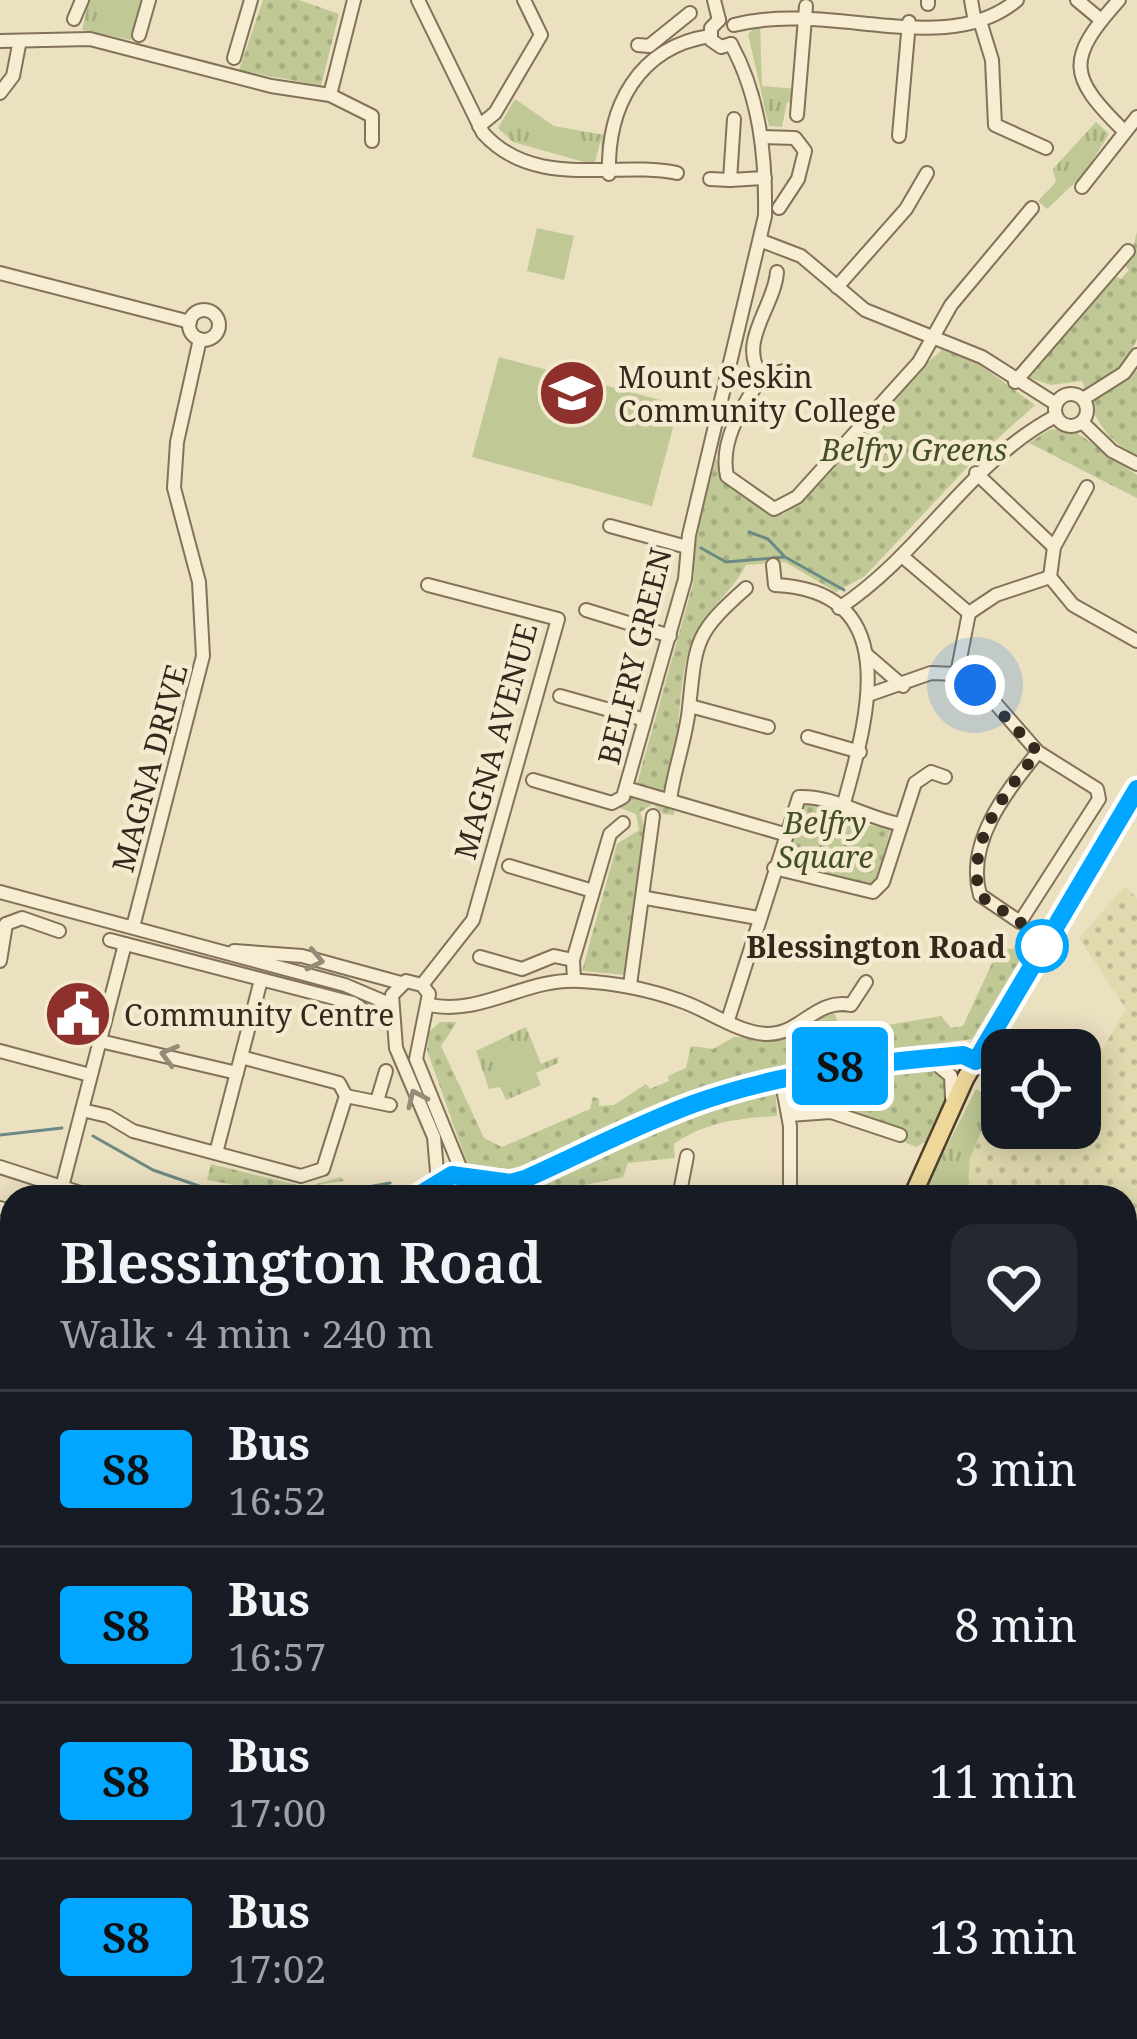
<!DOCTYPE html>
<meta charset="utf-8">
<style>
:root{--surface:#171b24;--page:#242831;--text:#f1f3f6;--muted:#9ea1a6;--line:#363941}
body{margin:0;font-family:"Noto Serif",serif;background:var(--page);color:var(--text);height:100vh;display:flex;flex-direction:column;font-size:45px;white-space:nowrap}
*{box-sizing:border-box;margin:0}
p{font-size:39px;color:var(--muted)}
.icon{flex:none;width:66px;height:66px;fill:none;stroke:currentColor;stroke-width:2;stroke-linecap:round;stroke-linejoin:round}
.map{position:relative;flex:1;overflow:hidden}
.side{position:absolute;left:0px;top:1185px;width:1137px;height:855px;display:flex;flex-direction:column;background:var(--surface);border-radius:36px 36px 0 0;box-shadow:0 6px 30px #0003}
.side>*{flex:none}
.badge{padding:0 24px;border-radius:9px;font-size:42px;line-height:78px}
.fabs{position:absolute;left:981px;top:1029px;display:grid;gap:24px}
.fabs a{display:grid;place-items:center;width:120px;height:120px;border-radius:24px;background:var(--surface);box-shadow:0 6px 30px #0003;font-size:60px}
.you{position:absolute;width:60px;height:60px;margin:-30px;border:9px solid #fff;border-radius:50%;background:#1a73e8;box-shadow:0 0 0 18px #1a73e833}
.map>.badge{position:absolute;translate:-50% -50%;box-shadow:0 0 0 6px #fff}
.round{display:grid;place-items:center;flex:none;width:126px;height:126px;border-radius:24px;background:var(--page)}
.summary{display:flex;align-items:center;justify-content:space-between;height:204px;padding:0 60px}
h1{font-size:57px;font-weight:600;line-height:90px}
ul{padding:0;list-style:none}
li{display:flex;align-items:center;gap:36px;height:156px;padding:0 60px;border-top:3px solid var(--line)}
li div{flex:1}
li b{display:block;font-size:45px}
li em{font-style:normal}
li .badge{min-width:132px;font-weight:700;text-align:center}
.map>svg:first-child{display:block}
</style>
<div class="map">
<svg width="1137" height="2039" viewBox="0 0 1137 2039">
<defs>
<pattern id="farmland-dots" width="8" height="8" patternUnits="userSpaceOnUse" patternTransform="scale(3)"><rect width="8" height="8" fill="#e0daae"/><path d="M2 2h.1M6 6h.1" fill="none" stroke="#c1bb95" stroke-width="1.8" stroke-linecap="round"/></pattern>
<pattern id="grass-tufts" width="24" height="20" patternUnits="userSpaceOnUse" patternTransform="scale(3)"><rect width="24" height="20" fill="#c0c895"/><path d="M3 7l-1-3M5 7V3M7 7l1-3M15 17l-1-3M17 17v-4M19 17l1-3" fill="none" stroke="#a5ac80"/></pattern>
<pattern id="park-dots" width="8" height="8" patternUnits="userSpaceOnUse" patternTransform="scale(3)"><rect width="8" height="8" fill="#c0c895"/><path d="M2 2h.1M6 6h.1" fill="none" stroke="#a5ac80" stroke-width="1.8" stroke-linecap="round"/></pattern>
</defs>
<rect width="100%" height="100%" fill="#ebe0c0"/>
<!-- farmland -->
<g fill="url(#farmland-dots)">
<path d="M1125 886 1137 899V1502L1125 1493V1197H967L970 1158 995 1100 1002 1103V1128H1030L1037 1137 1045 1128H1080V1088L1126 1009 1079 938Z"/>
<path d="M1125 1724 1137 1731V2039H968L960 2028H1125Z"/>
<path d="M0 1824 12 1830V2028H685L682 2039H0Z"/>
<path d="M697 2028H891L890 2039H695Z"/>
</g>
<!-- grass -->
<g fill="url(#grass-tufts)">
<path d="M89 0H141L131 40 82 30Z"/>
<path d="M760 23 762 86 798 89 794 103 787 102 782 127 769 126 748 34Z"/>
<path d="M515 99 554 126 604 135 602 159 601 139 595 162H584L513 142 498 128Z"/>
<path d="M1096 122 1109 134 1084 174 1047 209 1038 201 1056 182 1053 169Z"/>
<path d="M526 1027 541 1064 558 1057V1063L536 1073 541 1085 506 1100 500 1087 489 1089 476 1051Z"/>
<path d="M976 1089 995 1100 970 1158 967 1197H921Z"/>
<path d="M1125 1493 1137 1502V1731L1125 1724Z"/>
</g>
<!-- park -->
<g fill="url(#park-dots)">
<path d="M263 0H299L339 14 321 86 239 70Z"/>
<path d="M1137 232V339L1128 358 1137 372V455C1103 440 1093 414 1082 381L1051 385 1027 377 1111 275 1121 279 1129 270 1121 262 1131 255Z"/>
<path d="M942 350 979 364 1035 405 974 460 865 576 836 592 785 562 746 565C730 596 699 614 689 649 675 696 684 750 661 795L675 806 674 815 663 814 653 804 640 812 647 836 625 975 582 971 617 844 639 830 636 814 617 807 636 787 655 720 693 584 697 531 716 458C728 483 750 510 784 514L802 500 894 392Z"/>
<path d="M1051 429 1076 432 1137 475V498L1029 443Z"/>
<path d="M805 802 841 807 859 817V824L891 828 875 883 861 886 855 880 785 863 798 805Z"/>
<path d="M1029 922 1040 927 972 1039 814 1060 698 1090 518 1167 485 1173 468 1166 427 1050 429 1032 440 1022H457L441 1046 484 1138 502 1147 590 1109 593 1097 599 1099V1106L614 1105 646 1084 650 1089 669 1081 668 1076 686 1068 691 1046 713 1049 734 1037 793 1036 824 1012 835 1014 844 1043 869 1040 870 1028 941 1016 951 1028 963 1026 999 948 1013 949Z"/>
<path d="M925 1064 941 1071 950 1088 925 1142 916 1147 851 1118 794 1115 790 1091 795 1083Z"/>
<path d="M775 1085 777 1116C740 1118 705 1122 674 1144L675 1158 628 1163 623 1177 571 1188 566 1197H480L615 1151 717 1104Z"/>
<path d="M211 1164 306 1187 341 1177 344 1181 272 1192 207 1180Z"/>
<path d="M0 1534 3 1542H12V1629L8 1665 0 1682Z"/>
<path d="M0 1688 12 1695V1830L0 1823Z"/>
</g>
<!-- garden -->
<g fill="#c0c895">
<path d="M537 228 574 236 564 280 527 271Z"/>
<path d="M499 357 679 405 652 506 472 457Z"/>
</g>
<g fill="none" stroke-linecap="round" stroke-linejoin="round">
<!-- stream -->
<g stroke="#6b8a84" stroke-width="3">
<path d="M749 532 768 539 784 556"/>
<path d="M701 548 726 562 785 557 844 590"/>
<path d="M0 1135 62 1128"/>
<path d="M93 1136 153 1170 199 1186"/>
<path d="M206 1188 252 1197"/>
<path d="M313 1197 390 1183"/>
<path d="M0 1701 12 1709"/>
<path d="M942 2028 949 2039"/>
</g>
<defs>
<g id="minor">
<path d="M418 0 483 133C535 191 615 160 677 173"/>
<path d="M714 0 719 20"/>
<path d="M928 0V4"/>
<path d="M971 0 975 22"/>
<path d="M1077 0 1101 20"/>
<path d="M1119 0C1066 59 1068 76 1123 130"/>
<path d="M74 19 82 0"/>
<path d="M719 20 711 28V40L721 47 731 44"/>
<path d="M980 21 992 60 995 125 1046 148"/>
<path d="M734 25C832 0 945 60 1017 0"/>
<path d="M139 35 149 0"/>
<path d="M0 41 90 39 271 86 330 95 372 116V141"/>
<path d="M638 45 649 46 690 13"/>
<path d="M234 58 251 0"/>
<path d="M0 93 13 76 19 45"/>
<path d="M330 95 354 0"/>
<path d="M797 115 806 6"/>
<path d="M734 119 730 180 765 178"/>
<path d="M479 126 495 113 541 35 524 0"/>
<path d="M899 136 909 22"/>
<path d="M761 137 795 138 805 151 798 179 779 208"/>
<path d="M609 174C607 107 638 47 710 36"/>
<path d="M710 179 730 180"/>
<path d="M1082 187 1137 117"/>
<path d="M762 241 801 256 865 310 982 357 1056 404"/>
<path d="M0 273 190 322"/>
<path d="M837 287 906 209 927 173"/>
<circle cx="204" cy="325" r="15"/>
<path d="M762 376C736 343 775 306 777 272"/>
<path d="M800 382 784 371 762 376C744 405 719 439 727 476L774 509 797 497 919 362 951 305 1032 208"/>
<path d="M1015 382 1128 251"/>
<circle cx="1071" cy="410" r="16"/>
<path d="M1083 399 1124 373 1137 355"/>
<path d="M1082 422 1112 451 1137 464"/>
<path d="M976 473 1054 547"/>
<path d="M1087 487 1054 547 1050 577 1073 605 1137 641"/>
<path d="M610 526 687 547"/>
<path d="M903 557 969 613"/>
<path d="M773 565 775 585C907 591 866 723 844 803"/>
<path d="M839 608C922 554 968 462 1056 416"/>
<path d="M586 610 670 636"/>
<path d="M969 613 996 595 1050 577"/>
<path d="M867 655 903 686"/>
<path d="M957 674 969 613"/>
<path d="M871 694 931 673 957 674 996 704 1038 752 1097 789 1099 799 1020 922 980 895C965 842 1007 791 1038 752"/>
<path d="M560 696 645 720"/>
<path d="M690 706 768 727"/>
<path d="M808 737 860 752"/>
<path d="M533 780 612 803 623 797 685 579 689 535 765 216C766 157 760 97 731 44"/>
<path d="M626 788 784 834"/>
<path d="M670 800C674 769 686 739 689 708 696 641 694 634 746 588"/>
<path d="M509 866 593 891"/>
<path d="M774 868 873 892 883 882 915 783 931 772 945 777"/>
<path d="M0 892 345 985 392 1005"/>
<path d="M646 898 758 918"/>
<path d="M6 924 22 918 59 931"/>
<path d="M133 927 203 656 199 582 174 488 177 442 200 339"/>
<path d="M110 940 353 1003 363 1010V1017"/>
<path d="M234 951 302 956 401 983"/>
<path d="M480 957 522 969 554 956 573 960"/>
<path d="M0 961 6 924"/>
<path d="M574 980 573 960 610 834 623 823"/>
<path d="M422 985 473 920 558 619 428 585"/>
<path d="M630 985 653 816"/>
<path d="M429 1005C483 1016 526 977 581 981 616 983 648 989 681 1001 708 1010 738 1033 767 1034 802 1034 815 998 851 1005L866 982"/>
<path d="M728 1020 799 797C835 796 864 817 899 824"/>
<path d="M100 1041 237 1073"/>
<path d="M0 1051 90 1075"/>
<path d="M241 1057 339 1083 346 1096"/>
<path d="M929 1058 951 1076 952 1098"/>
<path d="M781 1078 790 1126V1197"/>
<path d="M377 1101 386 1071"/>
<path d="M82 1110 108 1116 133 1131 301 1176 323 1169 346 1096 390 1105"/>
<path d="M789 1115 831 1112 900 1135"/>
<path d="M216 1153 261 980"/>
<path d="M0 1167 93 1197"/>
<path d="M438 1183 434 1137 396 1048 392 995 406 981 422 985 429 994 416 1059 464 1177"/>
<path d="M62 1187 125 944"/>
<path d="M416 1197 452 1175 504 1183"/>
<path d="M476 1197 716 1096 849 1065 963 1055 976 1061"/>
<path d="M679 1197 687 1156"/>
<path d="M0 1208 12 1212"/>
<path d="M0 1431 12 1432"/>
<path d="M1125 1967 1137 1971"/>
<path d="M688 2039 690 2028"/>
</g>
<g id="major">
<path d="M912 1197 965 1079 1137 789"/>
<path d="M900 2039 902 2028"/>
</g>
</defs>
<!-- minor casing -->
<use href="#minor" stroke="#837159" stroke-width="16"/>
<!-- major casing -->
<use href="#major" stroke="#503f2d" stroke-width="21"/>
<!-- minor -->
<use href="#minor" stroke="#f6edd2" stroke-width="12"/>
<!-- major -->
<use href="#major" stroke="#edd799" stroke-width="16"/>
</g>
<!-- one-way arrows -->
<defs><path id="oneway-chevron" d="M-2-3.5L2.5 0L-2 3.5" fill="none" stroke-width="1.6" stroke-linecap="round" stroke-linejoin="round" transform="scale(3)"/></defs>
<g stroke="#948b78">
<use href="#oneway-chevron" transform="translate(315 960) rotate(12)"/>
<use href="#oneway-chevron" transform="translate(169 1055) rotate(-165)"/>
<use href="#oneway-chevron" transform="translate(416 1098) rotate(-114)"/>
</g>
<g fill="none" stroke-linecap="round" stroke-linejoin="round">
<defs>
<path id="line" d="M416 1197 452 1175 511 1183 525 1179C581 1154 636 1125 693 1104 781 1072 871 1063 963 1055L976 1061 1137 789"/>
</defs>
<!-- line casing -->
<use href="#line" stroke="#fff" stroke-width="27"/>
<!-- line -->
<use href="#line" stroke="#00a6ff" stroke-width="18"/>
<!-- walk -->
<path stroke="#33291d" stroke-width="12" stroke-dasharray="0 21.6" d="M975 685 1038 752C1006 791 965 842 980 896L1020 922 1042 946"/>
</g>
<!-- icons -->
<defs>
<symbol id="school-disc" viewBox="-11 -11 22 22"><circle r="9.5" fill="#8e302c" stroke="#f3eacf"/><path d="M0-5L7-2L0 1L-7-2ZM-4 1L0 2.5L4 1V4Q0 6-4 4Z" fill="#fff"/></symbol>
<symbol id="civic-disc" viewBox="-11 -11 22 22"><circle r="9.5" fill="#8e302c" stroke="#f3eacf"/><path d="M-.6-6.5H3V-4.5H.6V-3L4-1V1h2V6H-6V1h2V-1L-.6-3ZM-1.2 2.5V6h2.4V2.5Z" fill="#fff"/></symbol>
</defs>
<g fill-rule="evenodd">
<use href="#school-disc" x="534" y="355" width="76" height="76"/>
<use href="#civic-disc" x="40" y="976" width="76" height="76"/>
</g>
<!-- markers -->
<circle fill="#fff" stroke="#00a6ff" stroke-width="6" cx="1042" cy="946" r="24"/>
<g text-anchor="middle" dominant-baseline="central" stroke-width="9" stroke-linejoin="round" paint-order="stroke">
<!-- poi labels -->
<g font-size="30" fill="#33291d" stroke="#f3eacf" text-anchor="start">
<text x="618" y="376">Mount Seskin<tspan x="618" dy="34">Community College</tspan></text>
<text x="124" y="1014">Community Centre</text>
</g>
<!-- park labels -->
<g font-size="30" font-style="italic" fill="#424e24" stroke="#f3eacf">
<text x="914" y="449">Belfry Greens</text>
<text x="825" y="822">Belfry<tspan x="825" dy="34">Square</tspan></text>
</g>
<!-- street labels -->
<g font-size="30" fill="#33291d" stroke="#f3eacf">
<text transform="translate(634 656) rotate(-76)">BELFRY GREEN</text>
<text transform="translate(495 741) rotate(-75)">MAGNA AVENUE</text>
<text transform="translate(149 768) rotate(-75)">MAGNA DRIVE</text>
</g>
<!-- stop labels -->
<g font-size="30" font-weight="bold" fill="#33291d" stroke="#f3eacf" text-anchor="end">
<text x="1006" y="946">Blessington Road</text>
</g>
</g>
</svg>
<div class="fabs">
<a><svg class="icon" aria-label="locate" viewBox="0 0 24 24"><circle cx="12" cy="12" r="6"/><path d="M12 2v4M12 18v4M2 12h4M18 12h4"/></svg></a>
</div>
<div class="you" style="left:975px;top:685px"></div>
<b class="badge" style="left:840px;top:1066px;background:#00a6ff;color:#111">S8</b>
<section class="side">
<div class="summary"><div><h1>Blessington Road</h1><p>Walk · 4 min · 240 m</p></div><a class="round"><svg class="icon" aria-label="heart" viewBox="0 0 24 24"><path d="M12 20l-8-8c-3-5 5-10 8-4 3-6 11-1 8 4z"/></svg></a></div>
<ul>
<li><span class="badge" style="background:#00a6ff;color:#111">S8</span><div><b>Bus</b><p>16:52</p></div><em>3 min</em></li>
<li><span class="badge" style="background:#00a6ff;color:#111">S8</span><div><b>Bus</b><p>16:57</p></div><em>8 min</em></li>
<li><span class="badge" style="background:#00a6ff;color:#111">S8</span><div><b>Bus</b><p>17:00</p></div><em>11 min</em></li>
<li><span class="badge" style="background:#00a6ff;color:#111">S8</span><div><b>Bus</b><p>17:02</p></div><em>13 min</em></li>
</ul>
</section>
</div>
